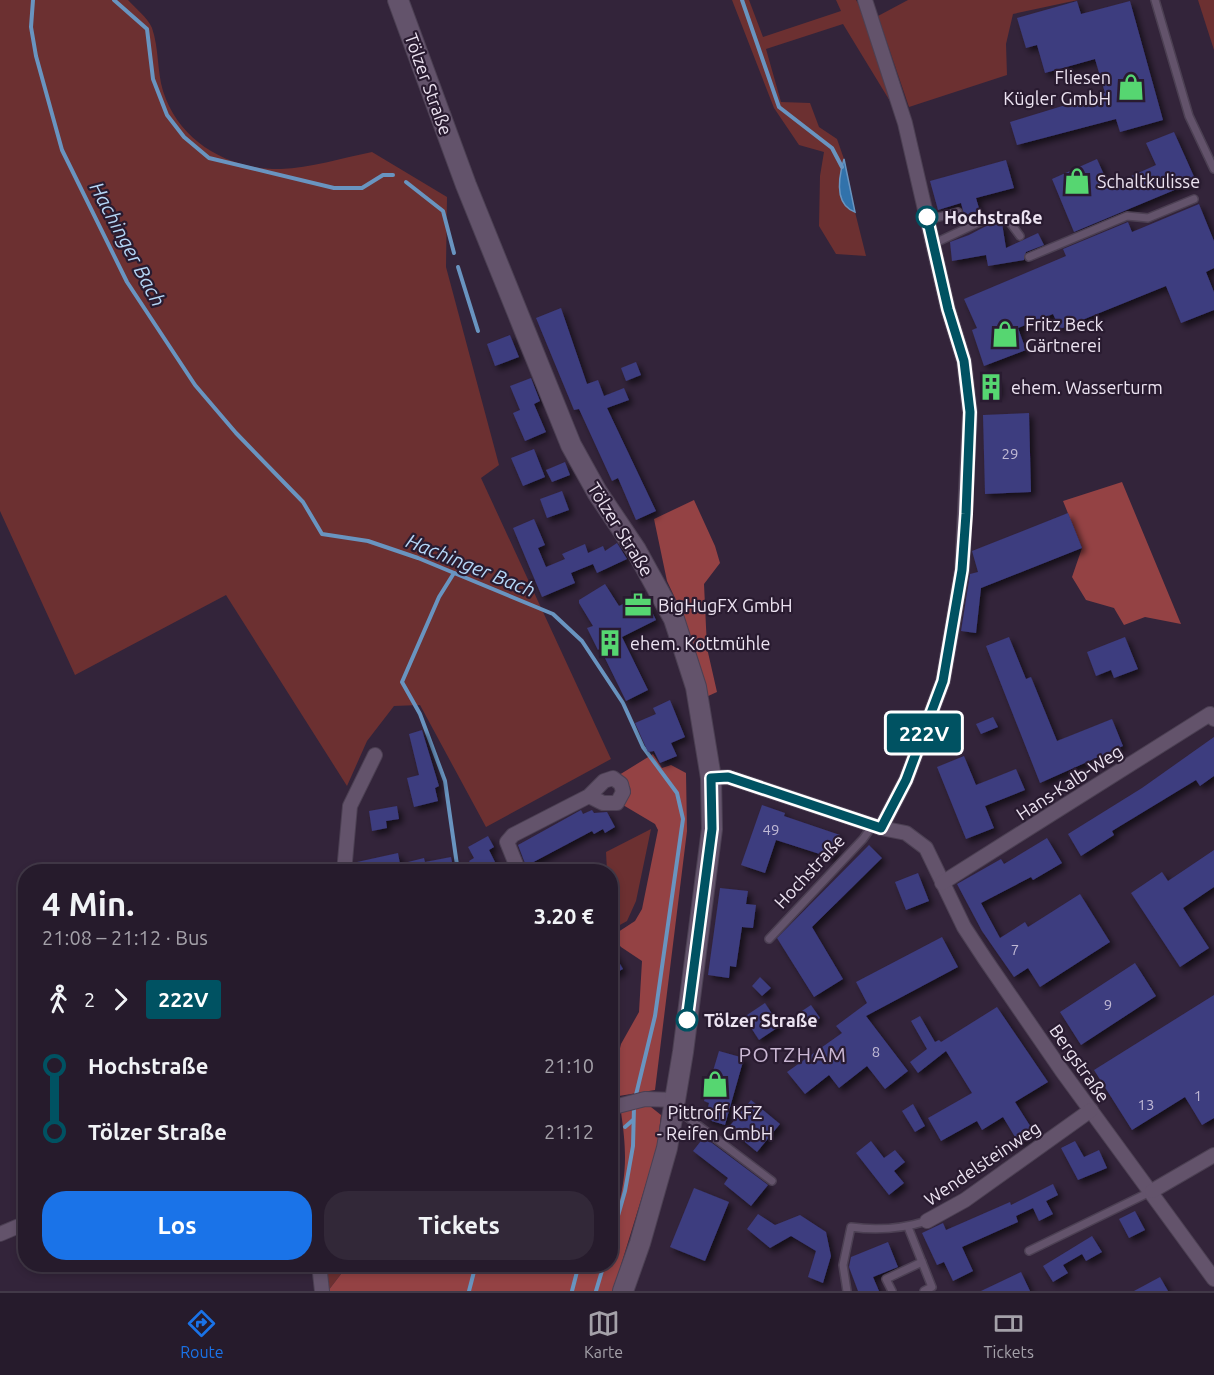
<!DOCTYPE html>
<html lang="de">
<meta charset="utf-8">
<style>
:root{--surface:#261b2c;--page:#322838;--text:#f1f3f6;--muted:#a4a1a9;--line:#423948;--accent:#1a73e8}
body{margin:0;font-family:Ubuntu,sans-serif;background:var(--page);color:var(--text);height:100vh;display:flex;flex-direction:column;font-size:22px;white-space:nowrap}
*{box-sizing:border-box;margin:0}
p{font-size:20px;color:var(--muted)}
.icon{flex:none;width:33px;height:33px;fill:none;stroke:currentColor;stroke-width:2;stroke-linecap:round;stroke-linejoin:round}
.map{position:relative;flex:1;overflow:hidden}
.side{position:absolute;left:18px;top:864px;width:600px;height:408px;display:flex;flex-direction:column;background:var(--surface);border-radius:24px;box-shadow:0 3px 9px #0003,0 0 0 2px var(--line)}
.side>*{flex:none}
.badge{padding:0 12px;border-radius:4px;font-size:21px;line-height:39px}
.map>.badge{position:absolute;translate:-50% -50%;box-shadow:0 0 0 3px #fff}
.legs{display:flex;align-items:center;gap:9px;height:66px;padding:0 24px;font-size:20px}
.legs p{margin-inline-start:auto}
.overview{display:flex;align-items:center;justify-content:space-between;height:102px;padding:0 24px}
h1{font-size:33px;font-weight:600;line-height:45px}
.action{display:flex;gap:12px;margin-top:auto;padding:12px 24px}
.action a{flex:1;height:69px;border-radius:24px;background:var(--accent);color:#fff;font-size:24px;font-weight:600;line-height:69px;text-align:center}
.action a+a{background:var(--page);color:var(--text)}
ul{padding:0 24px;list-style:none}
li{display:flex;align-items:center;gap:21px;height:66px;font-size:22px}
li i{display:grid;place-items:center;width:9px;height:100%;margin:0 8px;background:currentColor}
li i::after{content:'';width:15px;height:15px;margin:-8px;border:4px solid;border-radius:50%;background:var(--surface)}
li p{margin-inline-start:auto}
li:first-child i{background:linear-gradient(#0000 50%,currentColor 0)}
li:last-child i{background:linear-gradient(currentColor 50%,#0000 0)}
.menu{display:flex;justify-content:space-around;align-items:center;height:84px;border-top:2px solid var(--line);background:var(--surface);font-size:16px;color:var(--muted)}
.menu a{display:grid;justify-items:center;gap:3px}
.menu .current{color:var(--accent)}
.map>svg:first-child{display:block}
</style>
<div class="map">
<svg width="1214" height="1291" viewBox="0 0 1214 1291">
<defs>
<filter id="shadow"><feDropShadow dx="4" dy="4" stdDeviation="3" flood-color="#0009"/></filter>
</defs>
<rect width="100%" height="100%" fill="#33243a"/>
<!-- green -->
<g fill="#6c3031">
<path d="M0 0H128C135 8 148 18 152 28 159 48 157 71 163 91 179 142 229 170 281 169 310 168 342 158 372 152L447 197 446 267 499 465 481 478 611 759 486 827 420 705 394 706 367 741 347 786 226 595 75 675 0 511Z"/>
<path d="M732 0H749L763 37 841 11 836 0H856L859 5 896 111 843 24 766 49 781 102 810 103 819 127 837 139 844 159 840 175 841 198 855 212 866 256 836 254 819 226 820 176 824 152 799 145 774 108Z"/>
<path d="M908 0H1078L1013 14 1006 44 1007 75 909 107 878 16Z"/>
<path d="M1198 0H1214V50Z"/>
<path d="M651 829 636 901 627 921 611 930 610 872 607 871 606 852Z"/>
<path d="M324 1265H348L328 1291Z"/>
</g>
<!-- forest -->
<g fill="#944244">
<path d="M1122 482 1181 624 1145 617 1124 625 1114 608 1086 600 1072 577 1082 548 1063 501Z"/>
<path d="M694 500 715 546 720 563 704 584 707 648 717 692 706 697 682 613 667 581 654 519Z"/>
<path d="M653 754 662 768 671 765 686 773 687 831 655 1090 619 1096 614 1073 621 1044 639 1012 642 961 621 947 612 936 635 921 642 909 658 830 655 824 623 805 631 793 630 787 619 775Z"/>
<path d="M640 1107H651L661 1115 657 1148 613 1291H328L348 1265 610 1264 611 1216H616C627 1175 627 1154 621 1112Z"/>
</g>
<!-- water -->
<path fill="#3172ab" stroke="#6994c0" stroke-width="1.5" d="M844 159 855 212C833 204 839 176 844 159Z"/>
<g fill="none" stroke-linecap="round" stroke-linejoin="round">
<!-- stream -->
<g stroke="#6994c0" stroke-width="4">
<path d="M33 0 31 27 36 56 62 150 127 282 195 385 236 433 303 502 322 534 368 541 418 558 553 614 582 641 623 703 643 747 677 793 683 819 655 1016 635 1099"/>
<path d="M114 0 147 29 153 79 167 115 184 137 209 158 334 188H362L383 175H393"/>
<path d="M742 0 779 107 832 148 842 167"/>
<path d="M406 182 443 211 454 253"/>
<path d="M458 267 478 331"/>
<path d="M454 573 439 597 402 682 420 714 445 781 458 872"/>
<path d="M625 1127 633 1120"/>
<path d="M610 1142 613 1139"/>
<path d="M610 1244 625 1191 633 1146 634 1107"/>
<path d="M469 1291 476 1264"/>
<path d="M572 1291 579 1264"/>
<path d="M596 1291 604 1264"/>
</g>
</g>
<!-- building -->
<g fill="#3d3c7f" filter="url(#shadow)">
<path d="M1077 1 1081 14 1130 1 1163 120 1120 132 1116 119 1017 145 1010 122 1105 93 1095 59 1045 73 1037 45 1026 48 1017 18Z"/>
<path d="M1174 132 1196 181 1074 232 1052 179 1097 159 1109 186 1156 165 1146 143Z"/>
<path d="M1006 160 1014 188 976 198 981 215 966 222 961 203 938 210 930 181Z"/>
<path d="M1199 204 1214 241V268L1206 272 1214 292V310L1181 323 1166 286 1060 329 1053 314 1018 328 1026 350 984 366 972 330 977 328 964 299 1066 256 1063 249 1128 222 1132 232Z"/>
<path d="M1002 223 1006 248 1038 233 1044 245 1026 252 1024 260 988 266 986 255 952 261 950 242 969 235 988 225Z"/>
<path d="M561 308 587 384 598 380 604 396 624 388 629 400 607 408 656 511 636 520 618 478 612 481 579 409 574 410 536 318Z"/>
<path d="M510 335 519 357 495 366 487 344Z"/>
<path d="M636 362 641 375 626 381 621 368Z"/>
<path d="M531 378 540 401 534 404 546 432 525 441 513 413 520 410 510 386Z"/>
<path d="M998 379 999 394 984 395V380Z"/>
<path d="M1029 413 1031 492 985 494 983 415Z"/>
<path d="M534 449 545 477 523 486 511 458Z"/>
<path d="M565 462 570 475 552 482 546 470Z"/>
<path d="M562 491 569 510 547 518 540 499Z"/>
<path d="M1068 513 1082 548 981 588 976 633 961 631 970 574 978 572 972 551Z"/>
<path d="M534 519 545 545 538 548 546 567 565 559 562 554 585 544 588 553 603 546 605 551 617 543 627 559 597 573 593 564 571 573 575 583 542 597 513 528Z"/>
<path d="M605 584 619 606 643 594 656 620 622 637 648 690 626 701 600 648 598 650 587 628 593 626 579 603V600Z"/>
<path d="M1009 637 1026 679 1031 677 1057 741 1112 719 1123 746 1040 783 986 646Z"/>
<path d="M1125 637 1138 669 1114 678 1111 670 1096 676 1087 652Z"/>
<path d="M670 700 685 737 671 743 677 756 660 763 654 751 648 752 635 723 656 714 653 708Z"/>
<path d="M993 717 998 727 981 734 976 724Z"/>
<path d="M422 730 439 786 435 788 438 801 414 807 407 778 419 775 409 734Z"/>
<path d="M1214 737V776L1200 786 1196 780 1112 831 1114 835 1081 856 1068 834 1142 788Z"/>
<path d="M964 756 976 785 1016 769 1025 790 985 806 994 828 966 839 937 767Z"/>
<path d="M762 805 785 813 784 816 840 835 832 858 776 840 765 873 741 865Z"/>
<path d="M397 806 399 819 386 821 387 828 372 831 369 811Z"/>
<path d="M581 810 583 814 592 810 594 813 607 812 615 827 605 833 603 829 594 834 592 831 526 866 518 845Z"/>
<path d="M488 836 494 847 489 850 500 872H475L469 861 474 858 468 847Z"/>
<path d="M1047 838 1062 863 1033 880 1031 877 981 903 1000 938 1025 922 1028 927 1080 894 1110 942 1040 987 1028 968 1014 977 982 931 957 884 1001 859 1004 864Z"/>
<path d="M869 845 882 858 812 927 843 979 814 997 777 938Z"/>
<path d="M1214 850V887L1183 908 1209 948 1180 967 1131 893 1162 872 1168 881Z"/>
<path d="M398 853 400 864 424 858 425 862 451 857 454 872H359L357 862Z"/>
<path d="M918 873 929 901 906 910 895 882Z"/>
<path d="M720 888 748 891 746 904 756 905 753 928 742 927 736 967 730 966 729 978 708 975Z"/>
<path d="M942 937 958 967 866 1016 908 1071 885 1089 867 1066 839 1088 829 1075 805 1094 787 1072 842 1033 836 1026 867 1003 856 982Z"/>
<path d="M610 947 623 969 610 976Z"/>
<path d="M1135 963 1156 996 1081 1045 1060 1012Z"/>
<path d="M760 977 771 988 762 996 752 986Z"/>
<path d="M1214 995V1118L1202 1125 1185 1097 1132 1130 1094 1070Z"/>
<path d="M765 1003 780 1026 759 1040 744 1017Z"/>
<path d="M811 1005 820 1018 808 1026 799 1013Z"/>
<path d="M997 1007 1048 1082 1015 1102 1034 1132 1018 1142 1003 1117 982 1130 977 1121 941 1141 928 1118 972 1093 946 1051 918 1073 910 1062 927 1049 911 1021 920 1016 935 1042 939 1040 941 1042Z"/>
<path d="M719 1051 744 1058 725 1125 705 1119 709 1103 704 1101Z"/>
<path d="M751 1100 780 1124 757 1152 728 1128Z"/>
<path d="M913 1104 925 1126 915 1132 902 1111Z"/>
<path d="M704 1137 768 1185 751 1206 724 1184 728 1178 693 1151Z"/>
<path d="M871 1141 884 1158 895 1150 905 1162 894 1171 904 1183 889 1195 856 1153Z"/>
<path d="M1075 1141 1084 1157 1099 1150 1107 1168 1078 1180 1061 1148Z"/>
<path d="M1053 1184 1058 1195 1046 1201 1053 1214 1039 1221 1033 1208 1016 1216 1018 1222 962 1247 973 1271 953 1281 944 1262 937 1265 922 1233 943 1223 946 1230 1010 1202 1011 1205Z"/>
<path d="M694 1188 729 1202 705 1261 670 1247Z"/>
<path d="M1135 1211 1145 1230 1129 1238 1119 1219Z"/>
<path d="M758 1214 775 1225 800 1215 826 1232 831 1256 823 1283 808 1277 816 1251 791 1236 770 1248 747 1229Z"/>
<path d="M1092 1236 1102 1252 1086 1261 1082 1254 1063 1265 1068 1273 1053 1282 1043 1266Z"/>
<path d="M888 1242 898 1267 873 1277 879 1291H858L849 1267 851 1257Z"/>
<path d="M1021 1272 1030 1291H981Z"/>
<path d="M1160 1277 1168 1291H1134Z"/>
</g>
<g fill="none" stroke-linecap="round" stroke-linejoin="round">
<defs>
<g id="lane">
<path d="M1155 0 1189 116 1214 169"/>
<path d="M928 220 958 212"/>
<path d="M933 244 986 219 1006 217 1020 236"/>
<path d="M1029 257 1127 216 1148 218 1194 199"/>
<path d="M769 939 863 839 873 825"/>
<path d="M675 1113 683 1114 772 1181"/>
<path d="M908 1227 932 1287 924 1291"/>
<path d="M1029 1251 1152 1191"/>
<path d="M847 1291 843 1265 851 1227C878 1231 901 1229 927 1221"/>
<path d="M892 1291 886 1279 922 1262"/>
</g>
<g id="street">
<path d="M865 0 905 123 948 309 964 361 970 413 962 570 943 681 906 780 881 828"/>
<path d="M711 778 728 777 881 828 906 833 926 848 964 927 985 959 1062 1071 1214 1279"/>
<path d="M344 872 350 806 375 755"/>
<path d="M519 872 507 842 513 835 589 796 604 781 613 778 621 784 623 792 617 803H603L589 796"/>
<path d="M942 883 1210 714 1214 719"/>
<path d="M610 1108 645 1099 675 1100"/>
<path d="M1152 1191 1214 1155"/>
<path d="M927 1221 965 1200 1091 1110"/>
<path d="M0 1234 26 1223"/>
<path d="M319 1264 322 1291"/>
</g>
<path id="secondary" d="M398 0 466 185 571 445 597 492 636 550 674 619 696 687 711 778 712 829 683 1052 667 1148 640 1243 623 1291"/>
</defs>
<!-- lane casing -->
<use href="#lane" stroke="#4c4053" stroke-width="10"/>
<!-- street casing -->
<use href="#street" stroke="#4c4053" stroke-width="16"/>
<!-- secondary casing -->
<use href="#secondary" stroke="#4c4053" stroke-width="22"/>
<!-- lane -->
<use href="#lane" stroke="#63536b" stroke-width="7"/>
<!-- street -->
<use href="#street" stroke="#63536b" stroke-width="14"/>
<!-- secondary -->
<use href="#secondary" stroke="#63536b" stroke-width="20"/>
</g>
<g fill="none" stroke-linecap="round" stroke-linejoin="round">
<defs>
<path id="line-1" d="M687 1020 712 829 711 778 728 777 881 828 906 780 943 681 962 570 966 514 970 412 964 361 948 309 927 217"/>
</defs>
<!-- line-1 casing -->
<use href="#line-1" stroke="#fff" stroke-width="14"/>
<!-- line-1 -->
<use href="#line-1" stroke="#005262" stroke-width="9"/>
</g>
<!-- icons -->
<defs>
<symbol id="shop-bare" viewBox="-9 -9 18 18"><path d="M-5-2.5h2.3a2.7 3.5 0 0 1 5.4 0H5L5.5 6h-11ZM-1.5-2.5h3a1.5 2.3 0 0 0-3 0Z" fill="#56d671" stroke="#291b30" stroke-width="2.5" paint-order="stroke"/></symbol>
<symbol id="building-bare" viewBox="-9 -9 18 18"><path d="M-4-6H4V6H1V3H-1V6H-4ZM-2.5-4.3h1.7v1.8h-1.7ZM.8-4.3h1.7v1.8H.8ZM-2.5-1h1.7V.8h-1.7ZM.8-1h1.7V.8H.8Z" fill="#56d671" stroke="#291b30" stroke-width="2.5" paint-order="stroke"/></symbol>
<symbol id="office-bare" viewBox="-9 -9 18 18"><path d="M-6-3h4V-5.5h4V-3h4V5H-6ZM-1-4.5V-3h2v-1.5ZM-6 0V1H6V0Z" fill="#56d671" stroke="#291b30" stroke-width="2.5" paint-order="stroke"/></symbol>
</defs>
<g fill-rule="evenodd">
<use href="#shop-bare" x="1112" y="68" width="38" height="38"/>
<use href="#shop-bare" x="1058" y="162" width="38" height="38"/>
<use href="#shop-bare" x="986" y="315" width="38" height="38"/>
<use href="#building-bare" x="972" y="368" width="38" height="38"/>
<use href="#office-bare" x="619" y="586" width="38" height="38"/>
<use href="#building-bare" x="591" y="624" width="38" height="38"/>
<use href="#shop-bare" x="696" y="1065" width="38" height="38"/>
</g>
<!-- markers -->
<g fill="#fff" stroke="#005262" stroke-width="3">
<circle cx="927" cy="217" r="10"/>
<circle cx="687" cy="1020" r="10"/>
</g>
<g text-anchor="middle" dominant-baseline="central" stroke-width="4.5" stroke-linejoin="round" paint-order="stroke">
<!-- number labels -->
<g font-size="15" fill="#c0b9d4">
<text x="1010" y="453">29</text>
<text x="771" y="829">49</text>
<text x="1015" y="949">7</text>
<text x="1108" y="1004">9</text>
<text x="876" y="1051">8</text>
<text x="1198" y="1095">1</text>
<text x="1146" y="1104">13</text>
</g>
<!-- poi labels -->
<g font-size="18" fill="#ece3f1" stroke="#291b30" text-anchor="start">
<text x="1111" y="77" text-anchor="end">Fliesen<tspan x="1111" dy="21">Kügler GmbH</tspan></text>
<text x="1097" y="181">Schaltkulisse</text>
<text x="1025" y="324">Fritz Beck<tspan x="1025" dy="21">Gärtnerei</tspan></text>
<text x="1011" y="387">ehem. Wasserturm</text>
<text x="658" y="605">BigHugFX GmbH</text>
<text x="630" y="643">ehem. Kottmühle</text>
<text x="715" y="1112" text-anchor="middle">Pittroff KFZ<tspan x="715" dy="21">- Reifen GmbH</tspan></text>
</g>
<!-- street labels -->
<g font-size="18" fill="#ece3f1" stroke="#291b30">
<text transform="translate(429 84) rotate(70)">Tölzer Straße</text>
<text transform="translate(621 529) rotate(58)">Tölzer Straße</text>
<text transform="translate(1069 782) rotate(-33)">Hans-Kalb-Weg</text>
<text transform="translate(809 871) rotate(-47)">Hochstraße</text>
<text transform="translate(1080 1063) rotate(55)">Bergstraße</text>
<text transform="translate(982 1163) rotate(-34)">Wendelsteinweg</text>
</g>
<!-- stop labels -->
<g font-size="18" font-weight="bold" fill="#ece3f1" stroke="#291b30" text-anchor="start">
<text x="944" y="217">Hochstraße</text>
<text x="704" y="1020">Tölzer Straße</text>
</g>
<!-- water labels -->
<g font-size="20" font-style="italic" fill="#b5d6f6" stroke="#291b30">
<text transform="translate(128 244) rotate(62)">Hachinger Bach</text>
<text transform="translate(471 565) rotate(22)">Hachinger Bach</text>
</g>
<!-- quarter labels -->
<g font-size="21" letter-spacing="1.5" fill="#cbb8d4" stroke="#291b30">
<text x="793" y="1054">POTZHAM</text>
</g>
</g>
</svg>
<b class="badge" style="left:924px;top:733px;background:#005262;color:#fff">222V</b>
<section class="side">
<div class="overview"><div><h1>4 Min.</h1><p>21:08 – 21:12 · Bus</p></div><b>3.20 €</b></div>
<div class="legs"><svg class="icon" aria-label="walk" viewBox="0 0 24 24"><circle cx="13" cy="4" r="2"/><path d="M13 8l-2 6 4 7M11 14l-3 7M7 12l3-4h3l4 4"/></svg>2<svg class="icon" aria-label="forward" viewBox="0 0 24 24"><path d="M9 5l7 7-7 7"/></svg><b class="badge" style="background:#005262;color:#fff">222V</b></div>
<ul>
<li><i style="color:#005262"></i><b>Hochstraße</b><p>21:10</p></li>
<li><i style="color:#005262"></i><b>Tölzer Straße</b><p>21:12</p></li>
</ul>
<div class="action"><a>Los</a><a>Tickets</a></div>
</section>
</div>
<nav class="menu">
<a class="current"><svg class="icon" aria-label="directions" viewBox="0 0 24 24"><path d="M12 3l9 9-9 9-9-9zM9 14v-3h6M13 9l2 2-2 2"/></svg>Route</a>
<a><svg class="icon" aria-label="map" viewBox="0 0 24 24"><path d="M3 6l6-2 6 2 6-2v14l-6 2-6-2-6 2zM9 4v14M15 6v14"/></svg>Karte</a>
<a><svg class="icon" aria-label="tickets" viewBox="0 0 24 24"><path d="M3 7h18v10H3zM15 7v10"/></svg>Tickets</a>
</nav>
